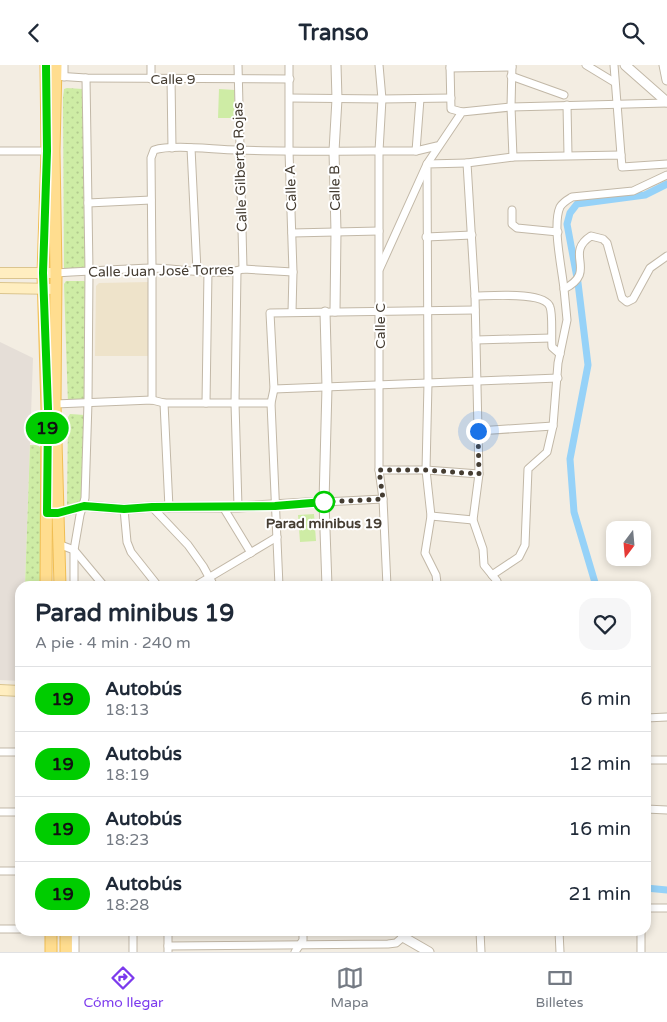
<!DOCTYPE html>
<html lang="es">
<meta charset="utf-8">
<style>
:root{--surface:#fff;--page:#f6f6f7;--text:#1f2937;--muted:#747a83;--line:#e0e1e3;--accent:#7c3aed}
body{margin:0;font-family:"Varela Round",sans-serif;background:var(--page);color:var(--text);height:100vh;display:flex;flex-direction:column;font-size:19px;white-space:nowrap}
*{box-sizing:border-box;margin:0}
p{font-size:16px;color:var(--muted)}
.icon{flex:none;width:28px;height:28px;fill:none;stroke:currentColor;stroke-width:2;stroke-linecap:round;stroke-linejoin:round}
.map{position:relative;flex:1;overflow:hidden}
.sheet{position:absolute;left:15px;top:516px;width:636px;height:355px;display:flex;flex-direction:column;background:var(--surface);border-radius:15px;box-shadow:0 2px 8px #0003}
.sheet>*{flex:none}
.badge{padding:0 10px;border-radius:16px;font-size:18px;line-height:32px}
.needle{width:32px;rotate:196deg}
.tools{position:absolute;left:606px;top:456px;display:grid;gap:10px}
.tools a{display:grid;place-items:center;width:45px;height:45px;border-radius:10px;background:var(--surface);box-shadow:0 2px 8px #0003;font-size:25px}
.you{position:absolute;width:25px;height:25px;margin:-12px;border:4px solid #fff;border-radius:50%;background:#1a73e8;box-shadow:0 0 0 8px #1a73e833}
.map>.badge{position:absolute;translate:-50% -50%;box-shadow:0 0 0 2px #fff}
.round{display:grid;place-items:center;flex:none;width:52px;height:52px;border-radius:15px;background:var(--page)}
.head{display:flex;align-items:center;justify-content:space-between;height:85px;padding:0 20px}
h1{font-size:24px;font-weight:700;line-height:38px}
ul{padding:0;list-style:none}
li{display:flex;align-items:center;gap:15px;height:65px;padding:0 20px;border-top:1px solid var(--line)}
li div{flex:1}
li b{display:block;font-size:19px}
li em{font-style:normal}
li .badge{min-width:55px;font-weight:700;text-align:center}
header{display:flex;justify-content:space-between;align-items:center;height:65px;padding:0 20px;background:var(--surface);font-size:22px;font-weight:700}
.tabs{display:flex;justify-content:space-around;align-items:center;height:70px;border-top:1px solid var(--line);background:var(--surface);font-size:14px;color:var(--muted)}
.tabs a{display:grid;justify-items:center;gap:2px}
.tabs .current{color:var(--accent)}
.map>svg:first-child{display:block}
</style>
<header><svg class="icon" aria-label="back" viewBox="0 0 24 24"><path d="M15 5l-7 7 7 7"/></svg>Transo<svg class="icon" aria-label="search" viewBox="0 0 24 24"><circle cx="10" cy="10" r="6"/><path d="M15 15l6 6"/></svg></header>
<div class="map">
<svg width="667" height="887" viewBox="0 0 667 887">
<defs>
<pattern id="park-dots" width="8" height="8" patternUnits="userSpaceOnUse" patternTransform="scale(1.25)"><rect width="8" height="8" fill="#ceeca5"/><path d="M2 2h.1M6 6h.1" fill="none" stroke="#b2cb8e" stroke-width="1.8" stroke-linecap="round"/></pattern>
</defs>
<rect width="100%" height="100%" fill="#f3ede2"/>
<!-- industrial -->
<path fill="#e5ded7" d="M0 277 33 293 25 521H20V616L0 615Z"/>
<!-- education -->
<path fill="#eee3ca" d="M149 217V291H95L96 221 99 218Z"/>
<!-- grass -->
<g fill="#ceeca5">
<path d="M219 24 235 25 234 53H218Z"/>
<path d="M314 449 316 476 300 477 298 450Z"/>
</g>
<!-- park -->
<g fill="url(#park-dots)">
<path d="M67 23 83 24 87 207 64 204 63 33 64 24Z"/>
<path d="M66 216H84L87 218 85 342H71L68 339 64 219Z"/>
<path d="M70 349 85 350 86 438 67 442 68 352Z"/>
<path d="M30 380H38L43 386 42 521H25Z"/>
</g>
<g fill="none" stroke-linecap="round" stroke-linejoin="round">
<!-- canal -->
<g stroke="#96d2f8" stroke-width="7">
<path d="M596 521 574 447 570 394 588 300 578 218 567 159 570 148 577 139 645 130 667 119"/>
<path d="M646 823 667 825"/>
</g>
<defs>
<g id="minor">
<path d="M151 0V14"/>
<path d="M238 0 243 204"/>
<path d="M289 0V86L293 207 292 247"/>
<path d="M379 0 382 34 379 86V405L383 434 387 521"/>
<path d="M450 0 451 44 462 47"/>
<path d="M512 0 511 42 513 92"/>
<path d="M586 0 614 17"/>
<path d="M614 0 621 90"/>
<path d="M450 3 512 2"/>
<path d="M56 11 86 13 290 14"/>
<path d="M511 11 564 30"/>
<path d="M64 12V0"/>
<path d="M171 13 172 83"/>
<path d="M290 33 382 34 451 33"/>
<path d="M567 40 568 90"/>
<path d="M191 83 197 206"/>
<path d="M0 86H50"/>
<path d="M416 86 420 34"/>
<path d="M88 138 151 135"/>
<path d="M512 145V159L517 163 558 167"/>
<path d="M292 168 379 166"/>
<path d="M426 172 472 170"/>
<path d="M380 203 427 99 462 47 511 42 667 38"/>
<path d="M237 206 235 338 238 442"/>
<path d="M56 208C88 206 120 204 152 203 176 203 222 212 243 204L293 207"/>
<path d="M564 224C562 204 552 160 560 142 563 137 567 135 572 132L633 126 667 110"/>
<path d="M475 231C490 231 545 226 550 242 553 250 551 272 552 282L560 289"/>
<path d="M476 275 551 273"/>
<path d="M274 324 558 313"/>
<path d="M152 335V203L151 93 154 85C174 79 215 85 237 85 297 87 357 86 416 86L437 81"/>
<path d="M164 338 169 443"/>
<path d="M206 338 208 206"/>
<path d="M55 339 152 335 164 338H271"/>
<path d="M478 366 553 361"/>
<path d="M379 405H426L479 409"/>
<path d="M324 437 383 434"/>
<path d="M152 442 188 480 203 501 214 521"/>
<path d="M223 442 251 488"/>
<path d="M124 444 127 477 131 487 158 521"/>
<path d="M431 451 473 455"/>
<path d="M58 479 74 485 104 521"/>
<path d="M492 510 519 492 525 480 528 404 547 387 553 361 558 298 567 255 564 224C599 206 563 189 591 171L603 174 607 178 622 233 627 237 633 234 650 203 667 191"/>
<path d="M74 521V485L80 450 85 433 88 337 89 206 86 13"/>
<path d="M195 521 277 472"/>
<path d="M279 521 271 338 274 324 270 248 475 245"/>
<path d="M436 521 437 518 436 510 425 488 431 451 426 405 428 318 427 99 467 98"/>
<path d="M498 521 497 516 484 500 483 484 473 455 479 409 478 366 475 231 467 98 513 92 621 90 622 102 667 99"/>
<path d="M646 653 667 652"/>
<path d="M0 687H20"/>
<path d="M646 695H667"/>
<path d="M646 744 667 745"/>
<path d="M0 747H20"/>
<path d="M0 806H20"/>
<path d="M646 843H667"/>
<path d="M0 864H20"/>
<path d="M75 866V887"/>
<path d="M133 866V887"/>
<path d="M480 866 481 887"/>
<path d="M559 866 560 887"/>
<path d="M641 866V887"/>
<path d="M168 881 388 879 396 878 403 872"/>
<path d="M168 887V866"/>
<path d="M295 887 303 875V866"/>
</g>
<g id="tertiary">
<path d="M625 0 667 37"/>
<path d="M664 0 667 15"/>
<path d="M335 246 336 167 334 86 337 34 336 0"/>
<path d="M325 247 327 322 324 437 327 521"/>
<path d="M58 448 84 441 124 444 152 442H238L324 437"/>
<path d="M402 866 403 872 429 887"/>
</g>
<g id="secondary">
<path d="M0 208H56"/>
<path d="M0 223 56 224"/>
<path d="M0 625 20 626"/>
</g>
<g id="primary">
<path d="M56 0 54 86 56 208 55 339 60 521"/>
<path d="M46 521 47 344 43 209 47 86 46 0"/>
<path d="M51 887V866"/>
<path d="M66 887V866"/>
</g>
</defs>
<!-- minor casing -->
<use href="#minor" stroke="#c2b8a7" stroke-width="9"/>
<!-- tertiary casing -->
<use href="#tertiary" stroke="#c2b8a7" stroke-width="11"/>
<!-- secondary casing -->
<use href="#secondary" stroke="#dbc58e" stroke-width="12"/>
<!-- primary casing -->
<use href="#primary" stroke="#f0be53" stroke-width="13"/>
<!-- minor -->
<use href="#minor" stroke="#fff" stroke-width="7"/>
<!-- tertiary -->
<use href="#tertiary" stroke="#fff" stroke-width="9"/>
<!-- secondary -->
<use href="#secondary" stroke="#ffeec0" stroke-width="10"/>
<!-- primary -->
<use href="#primary" stroke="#ffdd8f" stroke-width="11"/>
</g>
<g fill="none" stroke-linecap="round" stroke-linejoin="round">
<defs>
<path id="line" d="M46 0 47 86 43 208 48 344 47 448H58L84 441 124 444 152 442 275 441 324 437"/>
</defs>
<!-- line casing -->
<use href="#line" stroke="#fff" stroke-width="11"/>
<!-- line -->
<use href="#line" stroke="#0c0" stroke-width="8"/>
<!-- walk -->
<path stroke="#453d32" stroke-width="5" stroke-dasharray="0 9" d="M324 437 383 434 379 405H426L479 409 478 366"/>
</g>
<!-- markers -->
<circle fill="#fff" stroke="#0c0" stroke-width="2.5" cx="324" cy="437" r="10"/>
<g text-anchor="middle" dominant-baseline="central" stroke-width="4" stroke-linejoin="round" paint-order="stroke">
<!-- street labels -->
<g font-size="14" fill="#453d32" stroke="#fff">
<text x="173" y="14">Calle 9</text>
<text transform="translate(240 102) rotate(-92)">Calle Gilberto Rojas</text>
<text transform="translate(291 123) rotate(-92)">Calle A</text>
<text transform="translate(335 123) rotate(-91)">Calle B</text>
<text transform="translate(161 206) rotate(-1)">Calle Juan José Torres</text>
<text transform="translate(380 261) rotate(-90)">Calle C</text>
</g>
<!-- stop labels -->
<g font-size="14" font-weight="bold" fill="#453d32" stroke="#fff">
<text x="324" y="458">Parad minibus 19</text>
</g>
</g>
</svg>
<div class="tools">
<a><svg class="needle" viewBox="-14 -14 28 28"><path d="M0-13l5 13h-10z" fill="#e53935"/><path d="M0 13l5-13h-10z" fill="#747a83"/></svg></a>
</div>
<div class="you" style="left:478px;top:366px"></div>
<b class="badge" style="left:47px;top:363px;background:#0c0;color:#111">19</b>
<section class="sheet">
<div class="head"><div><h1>Parad minibus 19</h1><p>A pie · 4 min · 240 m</p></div><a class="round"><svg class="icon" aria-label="heart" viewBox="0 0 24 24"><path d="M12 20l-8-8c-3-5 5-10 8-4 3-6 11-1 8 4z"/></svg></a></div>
<ul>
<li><span class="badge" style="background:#0c0;color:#111">19</span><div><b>Autobús</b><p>18:13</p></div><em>6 min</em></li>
<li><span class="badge" style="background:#0c0;color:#111">19</span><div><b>Autobús</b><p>18:19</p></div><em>12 min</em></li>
<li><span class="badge" style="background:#0c0;color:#111">19</span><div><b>Autobús</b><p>18:23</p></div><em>16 min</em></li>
<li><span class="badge" style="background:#0c0;color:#111">19</span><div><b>Autobús</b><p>18:28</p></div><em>21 min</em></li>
</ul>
</section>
</div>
<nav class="tabs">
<a class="current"><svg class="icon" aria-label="directions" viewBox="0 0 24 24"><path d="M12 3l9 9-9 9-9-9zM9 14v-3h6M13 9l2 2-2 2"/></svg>Cómo llegar</a>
<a><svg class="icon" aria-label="map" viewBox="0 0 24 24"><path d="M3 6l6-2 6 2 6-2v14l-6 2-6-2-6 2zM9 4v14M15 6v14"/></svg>Mapa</a>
<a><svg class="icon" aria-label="tickets" viewBox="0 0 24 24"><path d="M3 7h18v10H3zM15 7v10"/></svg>Billetes</a>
</nav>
